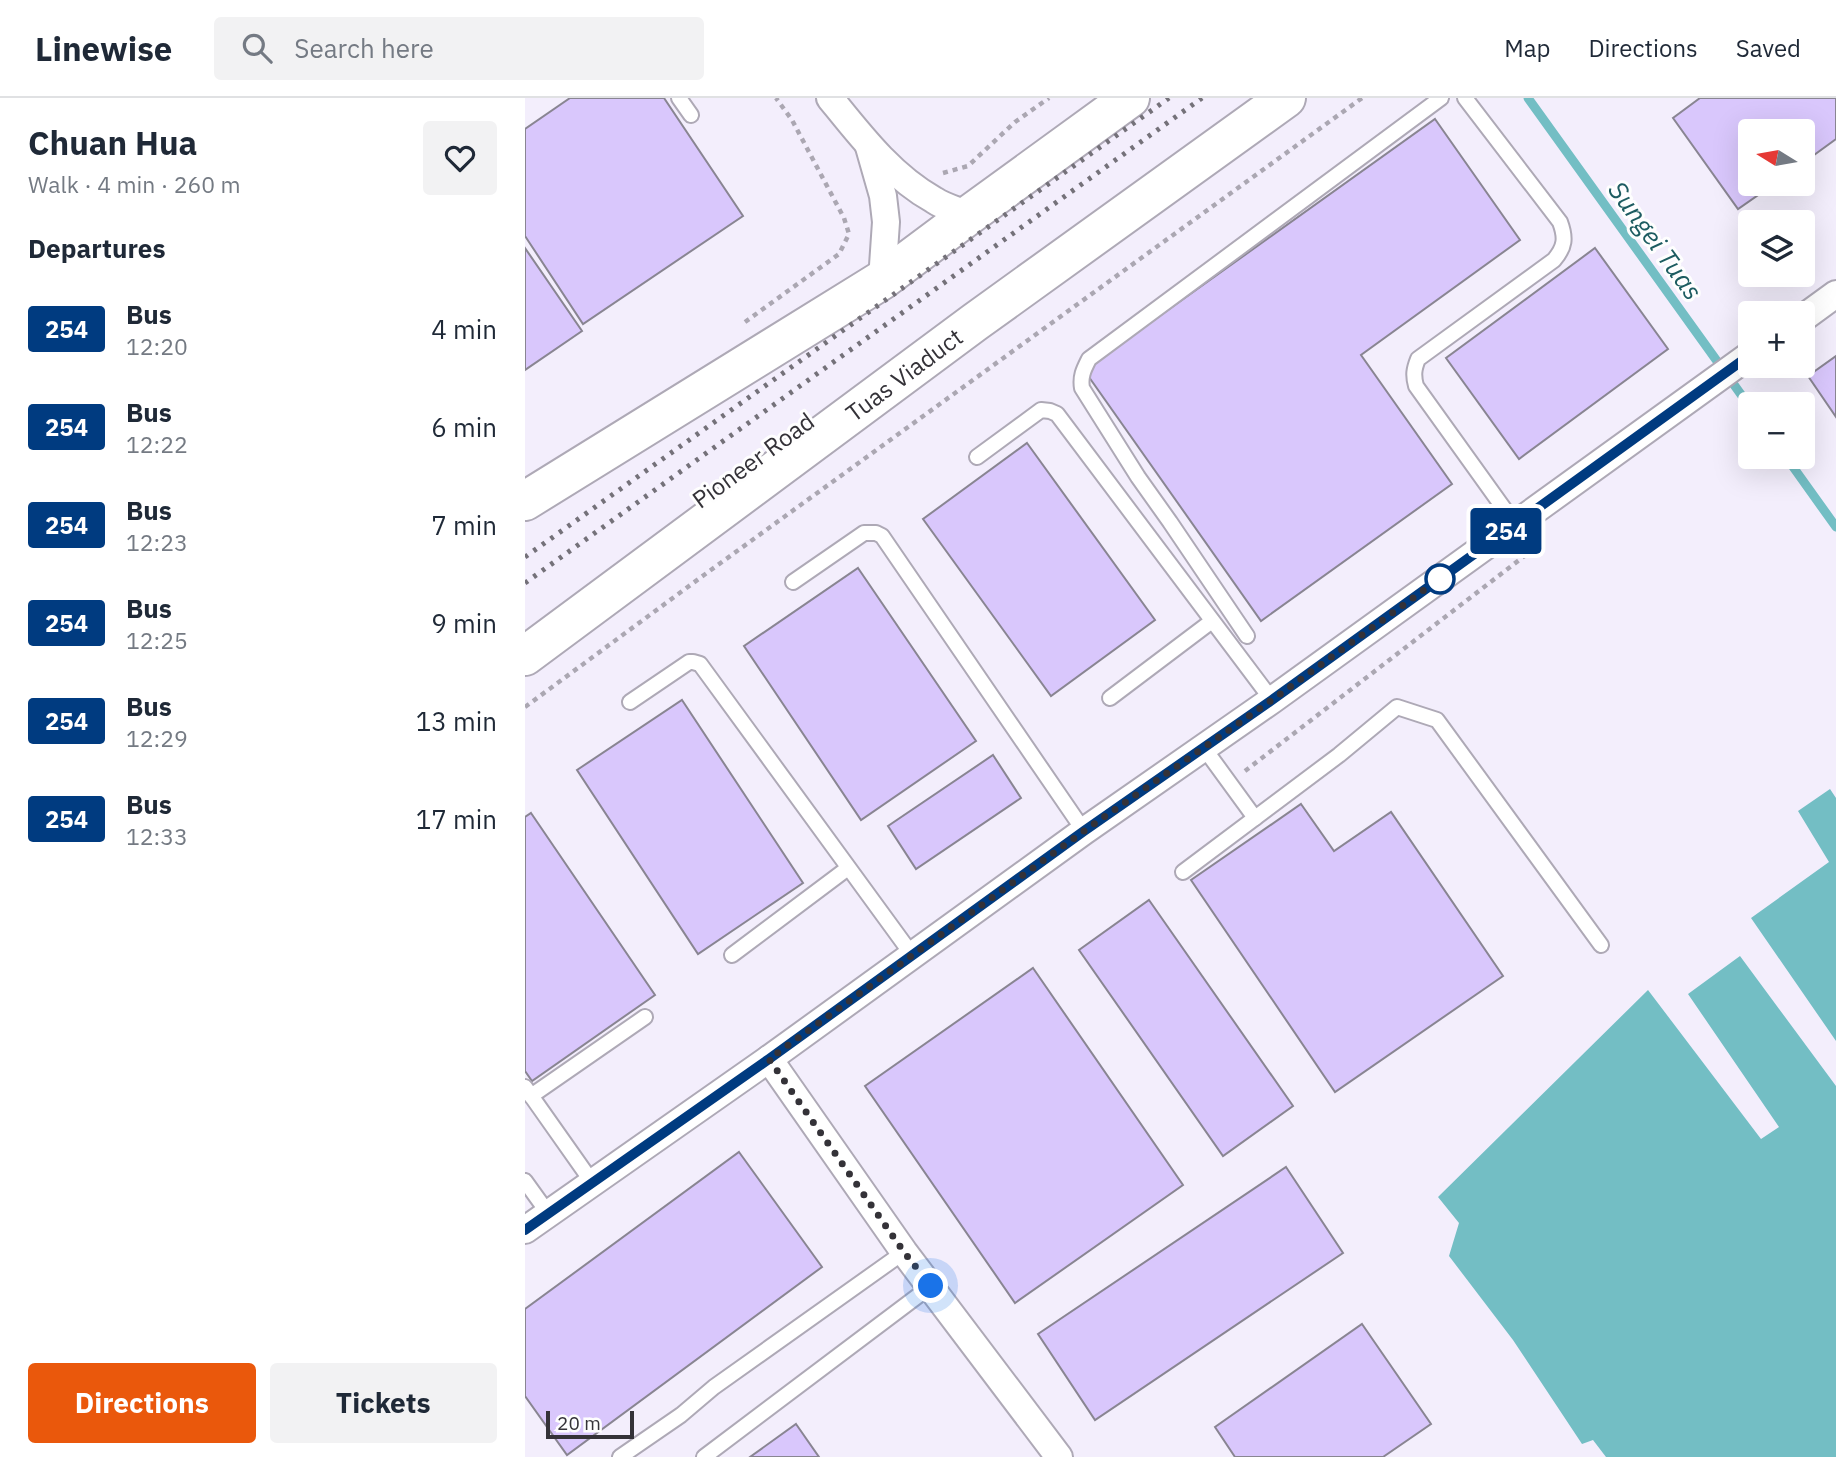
<!DOCTYPE html>
<meta charset="utf-8">
<style>
:root{--surface:#fff;--page:#f2f2f3;--text:#1f2937;--muted:#747a83;--line:#e0e1e3;--accent:#ea580c}
body{margin:0;font-family:"IBM Plex Sans",sans-serif;background:var(--page);color:var(--text);height:100vh;display:flex;flex-direction:column;font-size:26px;white-space:nowrap}
*{box-sizing:border-box;margin:0}
p{font-size:23px;color:var(--muted)}
.icon{flex:none;width:38px;height:38px;fill:none;stroke:currentColor;stroke-width:2;stroke-linecap:round;stroke-linejoin:round}
.map{position:relative;flex:1;overflow:hidden}
.sheet{display:flex;flex-direction:column;background:var(--surface);width:525px}
.sheet>*{flex:none}
.badge{padding:0 14px;border-radius:5px;font-size:24px;line-height:46px}
.needle{width:46px;rotate:281deg}
.fabs{position:absolute;left:1213px;top:21px;display:grid;gap:14px}
.fabs a{display:grid;place-items:center;width:77px;height:77px;border-radius:7px;background:var(--surface);box-shadow:0 7px 28px #0002;font-size:35px}
.scale{position:absolute;left:21px;bottom:18px;width:88px;box-sizing:border-box;padding-left:7px;border:4px solid #343238;border-top:0;font-size:19px;line-height:24px;white-space:nowrap;color:#343238;-webkit-text-stroke:5px #fefefe;paint-order:stroke}
.you{position:absolute;width:35px;height:35px;margin:-18px;border:5px solid #fff;border-radius:50%;background:#1a73e8;box-shadow:0 0 0 10px #1a73e833}
.map>.badge{position:absolute;translate:-50% -50%;box-shadow:0 0 0 4px #fff}
h2{padding:0 28px;font-size:26px;line-height:63px}
.round{display:grid;place-items:center;flex:none;width:74px;height:74px;border-radius:7px;background:var(--page)}
.summary{display:flex;align-items:center;justify-content:space-between;height:119px;padding:0 28px}
h1{font-size:33px;font-weight:800;line-height:52px}
.button{display:flex;gap:14px;margin-top:auto;padding:14px 28px}
.button a{flex:1;height:80px;border-radius:7px;background:var(--accent);color:#fff;font-size:28px;font-weight:800;line-height:80px;text-align:center}
.button a+a{background:var(--page);color:var(--text)}
ul{padding:0;list-style:none}
li{display:flex;align-items:center;gap:21px;height:98px;padding:0 28px}
li div{flex:1}
li b{display:block;font-size:26px}
li em{font-style:normal}
li .badge{min-width:77px;font-weight:700;text-align:center}
header{display:flex;align-items:center;gap:42px;box-sizing:border-box;height:98px;padding:0 35px;background:var(--surface);border-bottom:2px solid var(--line)}
header strong{font-size:33px}
nav{display:flex;gap:38px;margin-inline-start:auto;font-size:24px}
.search{width:490px;height:63px;background:var(--page);display:flex;align-items:center;gap:18px;box-sizing:border-box;padding:0 24px;border-radius:7px;color:var(--muted);font-size:26px}
main{display:flex;flex:1;min-height:0}
.map>svg:first-child{display:block}
</style>
<header>
<strong>Linewise</strong>
<div class="search"><svg class="icon" aria-label="search" viewBox="0 0 24 24"><circle cx="10" cy="10" r="6"/><path d="M15 15l6 6"/></svg>Search here</div>
<nav><a>Map</a><a>Directions</a><a>Saved</a></nav>
</header>
<main>
<section class="sheet">
<div class="summary"><div><h1>Chuan Hua</h1><p>Walk · 4 min · 260 m</p></div><a class="round"><svg class="icon" aria-label="heart" viewBox="0 0 24 24"><path d="M12 20l-8-8c-3-5 5-10 8-4 3-6 11-1 8 4z"/></svg></a></div>
<h2>Departures</h2>
<ul>
<li><span class="badge" style="background:#003b80;color:#fff">254</span><div><b>Bus</b><p>12:20</p></div><em>4 min</em></li>
<li><span class="badge" style="background:#003b80;color:#fff">254</span><div><b>Bus</b><p>12:22</p></div><em>6 min</em></li>
<li><span class="badge" style="background:#003b80;color:#fff">254</span><div><b>Bus</b><p>12:23</p></div><em>7 min</em></li>
<li><span class="badge" style="background:#003b80;color:#fff">254</span><div><b>Bus</b><p>12:25</p></div><em>9 min</em></li>
<li><span class="badge" style="background:#003b80;color:#fff">254</span><div><b>Bus</b><p>12:29</p></div><em>13 min</em></li>
<li><span class="badge" style="background:#003b80;color:#fff">254</span><div><b>Bus</b><p>12:33</p></div><em>17 min</em></li>
</ul>
<div class="button"><a>Directions</a><a>Tickets</a></div>
</section>
<div class="map">
<svg width="1311" height="1359" viewBox="0 0 1311 1359">
<rect width="100%" height="100%" fill="#f3eefc"/>
<!-- water -->
<g fill="#73bec4">
<path d="M1305 691 1311 700V943L1226 820 1304 764 1273 713Z"/>
<path d="M1215 858 1311 988V1359H1081L1068 1342 1057 1346 988 1242 924 1158 934 1125 913 1099 1123 892 1236 1041 1254 1029 1163 896Z"/>
</g>
<g fill="none" stroke-linecap="round" stroke-linejoin="round">
<!-- stream -->
<g stroke="#73bec4" stroke-width="9">
<path d="M1003 0 1225 309"/>
<path d="M1261 359 1311 429"/>
</g>
</g>
<!-- building -->
<g fill="#d9c7fc" stroke="#898592" stroke-width="2">
<path d="M45 0H139L218 118 58 226 0 138V31Z"/>
<path d="M1175 0H1311V41L1278 65V33H1225V86H1249L1213 111 1148 20Z"/>
<path d="M910 21 995 142 836 257 927 386 736 523 559 272Z"/>
<path d="M0 150 57 233 0 272Z"/>
<path d="M1070 150 1143 251 994 361 921 260Z"/>
<path d="M1311 258V319L1283 278Z"/>
<path d="M502 345 630 522 526 598 398 421Z"/>
<path d="M333 470 451 643 336 722 219 548Z"/>
<path d="M157 602 278 785 173 856 52 672Z"/>
<path d="M468 657 496 700 391 771 363 728Z"/>
<path d="M776 706 809 753 866 714 978 878 810 994 666 782Z"/>
<path d="M6 715 130 897 7 983 0 973V719Z"/>
<path d="M624 802 768 1008 698 1058 554 852Z"/>
<path d="M508 870 658 1087 490 1205 340 988Z"/>
<path d="M214 1054 297 1169 42 1357 0 1298V1211Z"/>
<path d="M761 1069 818 1155 570 1322 513 1236Z"/>
<path d="M837 1226 906 1326 858 1359H710L690 1329Z"/>
<path d="M271 1326 294 1359H225Z"/>
</g>
<g fill="none" stroke-linecap="round" stroke-linejoin="round">
<defs>
<g id="lane">
<path d="M154 0 166 17"/>
<path d="M940 0 1035 124C1041 140 1040 149 1029 162L893 261C889 271 888 277 891 288L990 426"/>
<path d="M452 359 516 312 525 313 532 316 747 602"/>
<path d="M268 484 339 435H351L357 438 559 733"/>
<path d="M722 538 645 424 613 379 557 290C555 278 559 271 564 261L916 0"/>
<path d="M585 600 687 523"/>
<path d="M105 604 164 564H168L175 566 388 858"/>
<path d="M679 650 730 720"/>
<path d="M658 774 814 657 872 609 912 622 1076 847"/>
<path d="M207 857 323 770"/>
<path d="M0 989 67 1084"/>
<path d="M6 998 120 919"/>
<path d="M0 1083 23 1115"/>
<path d="M95 1359 156 1317 189 1289 379 1154"/>
<path d="M179 1359 406 1188"/>
</g>
<g id="street">
<path d="M305 0C335 37 366 78 409 102 419 109 432 112 444 117"/>
<path d="M344 49 358 98 361 124 357 182"/>
<path d="M1278 220 1311 196"/>
<path d="M244 961 379 1154 534 1359"/>
<path d="M0 1132 244 961 559 733 747 602 1225 257"/>
</g>
<g id="primary">
<path d="M0 403 357 182 444 117 605 0"/>
<path id="s1" d="M0 558 450 224 761 0"/>
</g>
</defs>
<!-- lane casing -->
<use href="#lane" stroke="#aea9b6" stroke-width="18"/>
<!-- street casing -->
<use href="#street" stroke="#aea9b6" stroke-width="30"/>
<!-- primary casing -->
<use href="#primary" stroke="#aea9b6" stroke-width="42"/>
<!-- path -->
<g stroke="#aba7b2" stroke-width="4.5" stroke-dasharray="5 5" stroke-linecap="butt">
<path d="M418 75 443 68 490 24 524 0"/>
<path d="M220 224 314 156 324 136 319 120 267 22 251 0"/>
<path d="M0 609 179 477 837 0"/>
<path d="M720 673 1002 456"/>
</g>
<!-- lane -->
<use href="#lane" stroke="#fff" stroke-width="14"/>
<!-- street -->
<use href="#street" stroke="#fff" stroke-width="26"/>
<!-- primary -->
<use href="#primary" stroke="#fff" stroke-width="38"/>
<!-- rail -->
<g stroke="#747179" stroke-width="5" stroke-dasharray="3.5 7" stroke-linecap="butt">
<path d="M0 459 644 0"/>
<path d="M0 485 677 0"/>
</g>
</g>
<g fill="none" stroke-linecap="round" stroke-linejoin="round">
<defs>
<path id="line" d="M0 1132 244 961 559 733 747 602 1225 257"/>
</defs>
<!-- line casing -->
<use href="#line" stroke="#fff" stroke-width="16"/>
<!-- line -->
<use href="#line" stroke="#003b80" stroke-width="10"/>
<!-- walk -->
<path stroke="#343238" stroke-width="7" stroke-dasharray="0 12.6" d="M406 1188 379 1154 244 961 559 733 747 602 924 474 915 481"/>
</g>
<!-- markers -->
<circle fill="#fff" stroke="#003b80" stroke-width="3.5" cx="915" cy="481" r="14"/>
<g text-anchor="middle" dominant-baseline="central" stroke-width="6" stroke-linejoin="round" paint-order="stroke">
<!-- street labels -->
<g font-size="24" fill="#343238" stroke="#fefefe">
<text stroke="none"><textPath href="#s1" startOffset="472">Tuas Viaduct</textPath></text>
<text transform="translate(228 362) rotate(-36)">Pioneer Road</text>
</g>
<!-- water labels -->
<g font-size="26" font-style="italic" fill="#1d5c61" stroke="#fefefe">
<text transform="translate(1131 142) rotate(54)">Sungei Tuas</text>
</g>
</g>
</svg>
<div class="fabs">
<a><svg class="needle" viewBox="-14 -14 28 28"><path d="M0-13l5 13h-10z" fill="#e53935"/><path d="M0 13l5-13h-10z" fill="#747a83"/></svg></a>
<a><svg class="icon" aria-label="layers" viewBox="0 0 24 24"><path d="M12 4l9 5-9 5-9-5zM3 14l9 5 9-5"/></svg></a>
<a>+</a>
<a>−</a>
</div>
<div class="scale">20 m</div>
<div class="you" style="left:406px;top:1188px"></div>
<b class="badge" style="left:981px;top:433px;background:#003b80;color:#fff">254</b>
</div>
</main>
